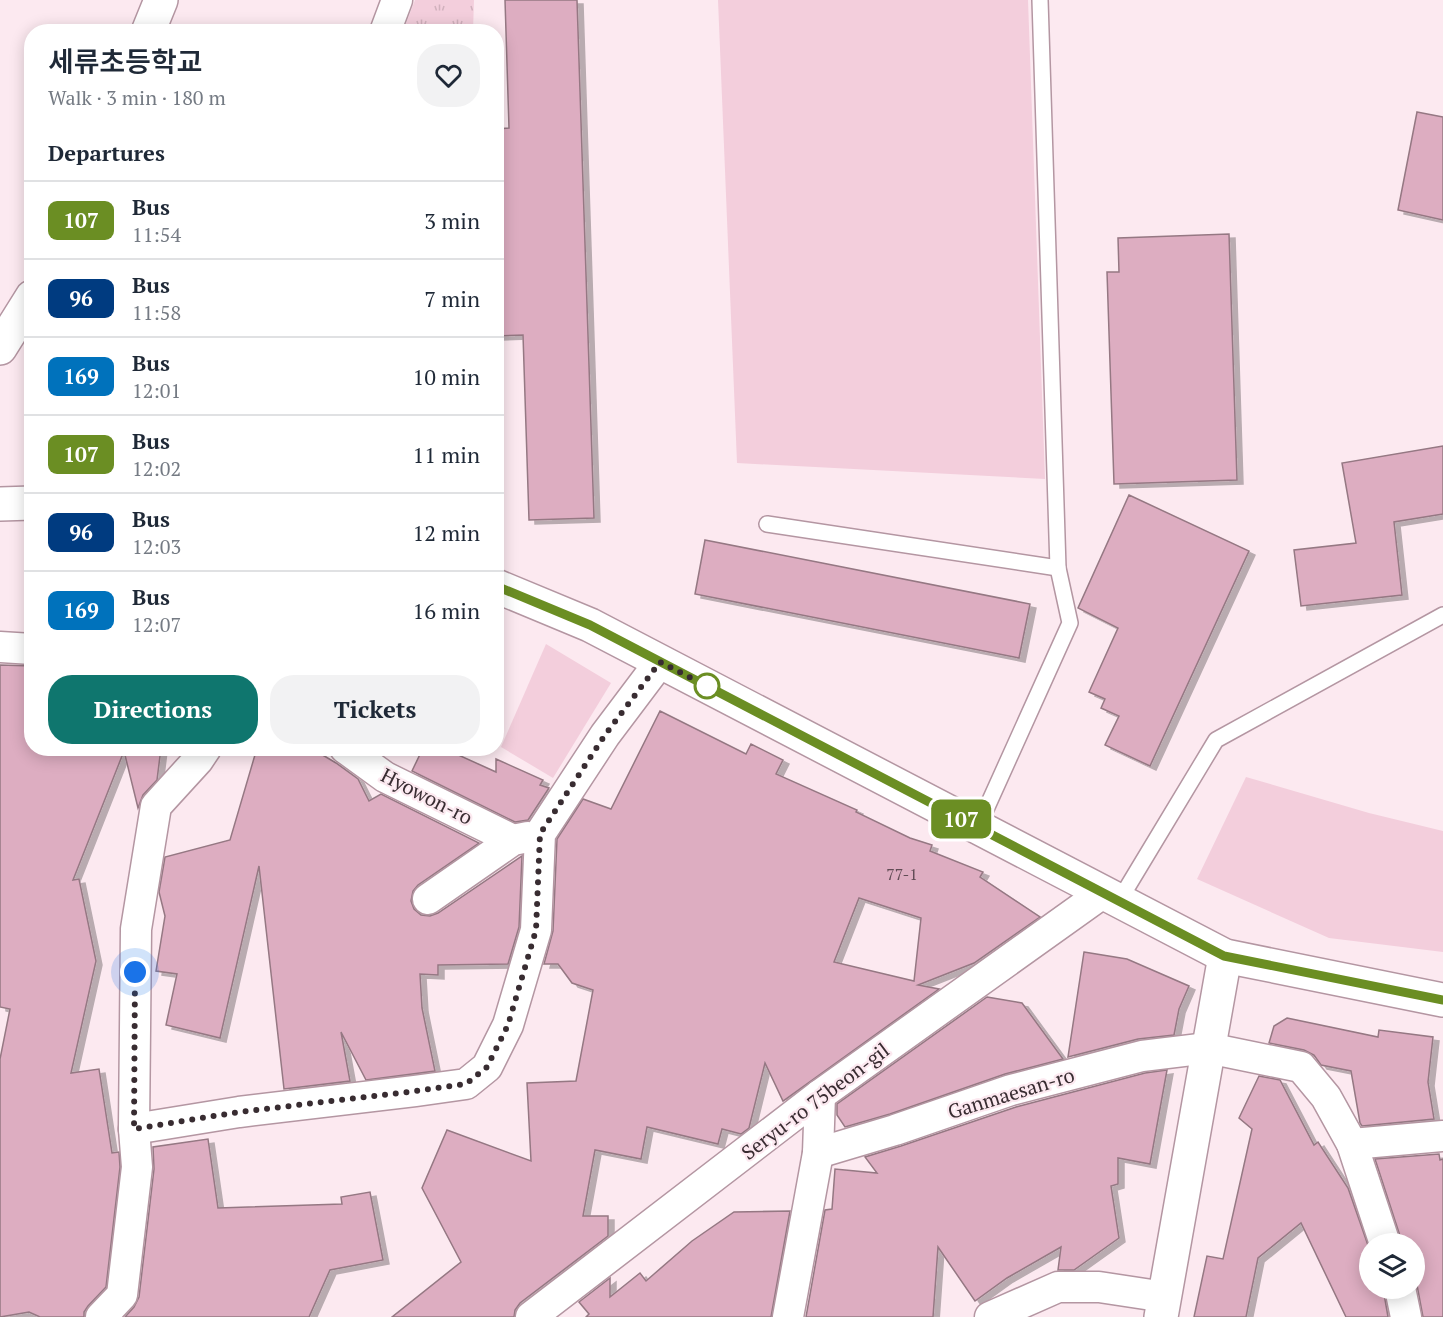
<!DOCTYPE html>
<meta charset="utf-8">
<style>
:root{--surface:#fff;--page:#f2f2f3;--text:#1f2937;--muted:#747a83;--line:#e0e1e3;--accent:#0f766e}
body{margin:0;font-family:"PT Serif","Noto Sans KR",serif;background:var(--page);color:var(--text);height:100vh;display:flex;flex-direction:column;font-size:22px;white-space:nowrap}
*{box-sizing:border-box;margin:0}
p{font-size:20px;color:var(--muted)}
.icon{flex:none;width:33px;height:33px;fill:none;stroke:currentColor;stroke-width:2;stroke-linecap:round;stroke-linejoin:round}
.map{position:relative;flex:1;overflow:hidden}
.drawer{position:absolute;left:24px;top:24px;width:480px;height:732px;display:flex;flex-direction:column;background:var(--surface);border-radius:24px;box-shadow:0 3px 15px #0003}
.drawer>*{flex:none}
.badge{padding:0 12px;border-radius:9px;font-size:21px;line-height:39px}
.buttons{position:absolute;left:1359px;top:1233px;display:grid;gap:12px}
.buttons a{display:grid;place-items:center;width:66px;height:66px;border-radius:50%;background:var(--surface);box-shadow:0 3px 15px #0003;font-size:30px}
.you{position:absolute;width:30px;height:30px;margin:-15px;border:4px solid #fff;border-radius:50%;background:#1a73e8;box-shadow:0 0 0 9px #1a73e833}
.map>.badge{position:absolute;translate:-50% -50%;box-shadow:0 0 0 3px #fff}
h2{padding:0 24px;font-size:22px;line-height:54px}
.round{display:grid;place-items:center;flex:none;width:63px;height:63px;border-radius:24px;background:var(--page)}
.summary{display:flex;align-items:center;justify-content:space-between;height:102px;padding:0 24px}
h1{font-size:28px;font-weight:600;line-height:45px}
.button{display:flex;gap:12px;margin-top:auto;padding:12px 24px}
.button a{flex:1;height:69px;border-radius:24px;background:var(--accent);color:#fff;font-size:24px;font-weight:600;line-height:69px;text-align:center}
.button a+a{background:var(--page);color:var(--text)}
ul{padding:0;list-style:none}
li{display:flex;align-items:center;gap:18px;height:78px;padding:0 24px;border-top:2px solid var(--line)}
li div{flex:1}
li b{display:block;font-size:22px}
li em{font-style:normal}
li .badge{min-width:66px;font-weight:700;text-align:center}
.map>svg:first-child{display:block}
</style>
<div class="map">
<svg width="1443" height="1317" viewBox="0 0 1443 1317">
<defs>
<pattern id="grass-tufts" width="24" height="20" patternUnits="userSpaceOnUse" patternTransform="scale(1.5)"><rect width="24" height="20" fill="#f3cedc"/><path d="M3 7l-1-3M5 7V3M7 7l1-3M15 17l-1-3M17 17v-4M19 17l1-3" fill="none" stroke="#d1b1bd"/></pattern>
<filter id="shadow"><feDropShadow dx="6" dy="4" stdDeviation="0" flood-color="#0004"/></filter>
</defs>
<rect width="100%" height="100%" fill="#fce9f0"/>
<!-- grass -->
<path fill="url(#grass-tufts)" d="M415 0H474L473 31H403Z"/>
<!-- park -->
<g fill="#f3cedc">
<path d="M718 0H1028L1045 479 737 463Z"/>
<path d="M546 644 611 683 553 778 501 747Z"/>
<path d="M1246 777 1369 813 1443 831V952L1329 938 1197 879Z"/>
</g>
<!-- building -->
<g fill="#ddadc1" stroke="#957883" stroke-width="1.5" fill-rule="evenodd" filter="url(#shadow)">
<path d="M505 0H577L594 518 529 520 523 335 496 336V129L509 128Z"/>
<path d="M1417 112 1443 117V220L1398 210Z"/>
<path d="M1229 234 1237 480 1114 484 1107 272H1119L1118 238Z"/>
<path d="M1443 446V514L1394 522 1402 595 1301 606 1294 550 1356 543 1342 463Z"/>
<path d="M1129 495 1249 551 1150 766 1105 745 1119 716 1101 708 1105 699 1089 692 1118 628 1078 608Z"/>
<path d="M705 540 1030 604 1019 658 695 594Z"/>
<path d="M0 665 32 666V748H161L157 780 143 795 138 808 124 751 73 880 79 879 96 961 71 1073 99 1069 112 1153 119 1152 120 1167 106 1287 88 1306 84 1312V1317H40L29 1312 0 1317V1059L10 1009 0 1007Z"/>
<path d="M660 711 746 754 751 744 783 760 776 774 857 810 856 812 910 838 932 845 930 851 983 872 980 877 1040 917 974 963 918 985 939 989 783 1101 765 1063 749 1128 741 1134 722 1129 718 1144 647 1127 641 1159 595 1150 583 1216H608V1236L520 1303 515 1310 514 1317H392L461 1262 422 1188 447 1130 531 1161 527 1083 576 1081 593 990 572 983 558 964H544L553 931 557 839 583 799 611 809ZM859 898 921 918 914 981 834 962Z"/>
<path d="M257 748H311L336 763 358 779 369 801 381 794 479 843 418 885 413 891 411 901 414 909 421 915 430 916 438 913 522 856 519 927 508 964 438 965V975L420 974 422 1008 435 1071 366 1080 341 1032 350 1081 284 1089 259 866 220 1038 166 1025 177 974 156 971 165 916 159 892 165 857 230 840Z"/>
<path d="M423 748H443L496 772V759L543 780 540 785 549 788 528 820 515 822 412 771Z"/>
<path d="M1084 952 1127 959 1189 986 1179 1009 1174 1035 1138 1039 1068 1057Z"/>
<path d="M987 997 1022 1003 1063 1059 1005 1074 890 1114 845 1127 837 1115V1104Z"/>
<path d="M1287 1018 1378 1037 1379 1030 1433 1037 1428 1082 1434 1119 1362 1126 1360 1123 1351 1071 1321 1065 1314 1055 1304 1050 1269 1043 1274 1026Z"/>
<path d="M1167 1070 1150 1164 1118 1158V1184L1111 1186 1119 1238 1074 1270H1058L1061 1247 1007 1278 975 1301 938 1247 933 1317H806L825 1210 832 1209 835 1169 877 1173 865 1157 901 1146 1016 1107 1145 1073Z"/>
<path d="M1259 1076 1280 1080 1314 1145 1318 1142 1348 1188 1370 1251V1288H1383L1388 1317H1346L1301 1223 1258 1258 1246 1317H1194L1207 1256 1223 1259 1252 1129 1239 1118Z"/>
<path d="M208 1139 218 1208 342 1204 341 1197 370 1192 383 1260 330 1270 309 1317H125L134 1307 139 1297 154 1169 153 1147Z"/>
<path d="M1439 1154 1440 1160 1443 1159V1317H1423L1417 1285 1414 1280V1244H1402L1401 1239 1375 1159Z"/>
<path d="M790 1211 771 1317H586L589 1314 579 1302 610 1278V1297L640 1273 646 1281 692 1241 734 1212Z"/>
</g>
<g fill="none" stroke-linecap="round" stroke-linejoin="round">
<defs>
<g id="lane">
<path d="M767 524 1058 568"/>
<path d="M978 827 1070 623 1058 568 1040 0"/>
<path d="M1119 901 1216 740 1443 615"/>
</g>
<g id="street">
<path d="M385 32 397 0"/>
<path d="M0 647 32 649"/>
<path d="M345 748 385 777 513 840"/>
<path d="M428 899 513 840 528 837"/>
<path d="M134 1129 239 1112 415 1091 466 1084 487 1067 508 1025 536 930 540 834 605 735 660 662"/>
<path d="M1352 1144 1443 1136"/>
<path d="M818 1153 895 1130 1011 1090 1142 1056 1208 1048 1301 1067 1326 1097 1352 1144 1385 1244"/>
<path d="M1400 1288 1406 1317"/>
<path d="M101 1317 122 1295 137 1167 134 1129 136 929 156 806 198 760 206 748"/>
<path d="M531 1317 820 1095 1104 892"/>
<path d="M788 1317 818 1153 820 1095"/>
<path d="M990 1317 1058 1287H1099L1165 1297"/>
</g>
<g id="secondary">
<path d="M148 32 161 0"/>
<path d="M0 348 32 297"/>
<path d="M0 504 32 503"/>
<path d="M496 586 590 625 1225 956 1443 1000"/>
<path d="M1161 1317 1225 956"/>
</g>
</defs>
<!-- lane casing -->
<use href="#lane" stroke="#b496a2" stroke-width="18"/>
<!-- street casing -->
<use href="#street" stroke="#b496a2" stroke-width="33"/>
<!-- secondary casing -->
<use href="#secondary" stroke="#b496a2" stroke-width="36"/>
<!-- lane -->
<use href="#lane" stroke="#fff" stroke-width="15"/>
<!-- street -->
<use href="#street" stroke="#fff" stroke-width="30"/>
<!-- secondary -->
<use href="#secondary" stroke="#fff" stroke-width="33"/>
</g>
<g fill="none" stroke-linecap="round" stroke-linejoin="round">
<defs>
<path id="line" d="M496 586 590 625 1224 956 1443 1000"/>
</defs>
<!-- line casing -->
<use href="#line" stroke="#fff" stroke-width="14"/>
<!-- line -->
<use href="#line" stroke="#6b8e23" stroke-width="9"/>
<!-- walk -->
<path stroke="#382c31" stroke-width="6" stroke-dasharray="0 10.8" d="M135 972 134 1129 239 1112 416 1091 466 1084 487 1067 508 1025 536 930 540 834 605 735 660 662 707 686"/>
</g>
<!-- markers -->
<circle fill="#fff" stroke="#6b8e23" stroke-width="3" cx="707" cy="686" r="12"/>
<g text-anchor="middle" dominant-baseline="central" stroke-width="4.5" stroke-linejoin="round" paint-order="stroke">
<!-- number labels -->
<g font-size="16" fill="#614c55">
<text x="902" y="874">77-1</text>
</g>
<!-- street labels -->
<g font-size="20" fill="#382c31" stroke="#fce9f0">
<text transform="translate(427 796) rotate(27)">Hyowon-ro</text>
<text transform="translate(1011 1093) rotate(-17)">Ganmaesan-ro</text>
<text transform="translate(815 1101) rotate(-37)">Seryu-ro 75beon-gil</text>
</g>
</g>
</svg>
<div class="buttons">
<a><svg class="icon" aria-label="layers" viewBox="0 0 24 24"><path d="M12 4l9 5-9 5-9-5zM3 14l9 5 9-5"/></svg></a>
</div>
<div class="you" style="left:135px;top:972px"></div>
<b class="badge" style="left:961px;top:819px;background:#6b8e23;color:#fff">107</b>
<section class="drawer">
<div class="summary"><div><h1>세류초등학교</h1><p>Walk · 3 min · 180 m</p></div><a class="round"><svg class="icon" aria-label="heart" viewBox="0 0 24 24"><path d="M12 20l-8-8c-3-5 5-10 8-4 3-6 11-1 8 4z"/></svg></a></div>
<h2>Departures</h2>
<ul>
<li><span class="badge" style="background:#6b8e23;color:#fff">107</span><div><b>Bus</b><p>11:54</p></div><em>3 min</em></li>
<li><span class="badge" style="background:#003b80;color:#fff">96</span><div><b>Bus</b><p>11:58</p></div><em>7 min</em></li>
<li><span class="badge" style="background:#0072bc;color:#fff">169</span><div><b>Bus</b><p>12:01</p></div><em>10 min</em></li>
<li><span class="badge" style="background:#6b8e23;color:#fff">107</span><div><b>Bus</b><p>12:02</p></div><em>11 min</em></li>
<li><span class="badge" style="background:#003b80;color:#fff">96</span><div><b>Bus</b><p>12:03</p></div><em>12 min</em></li>
<li><span class="badge" style="background:#0072bc;color:#fff">169</span><div><b>Bus</b><p>12:07</p></div><em>16 min</em></li>
</ul>
<div class="button"><a>Directions</a><a>Tickets</a></div>
</section>
</div>
